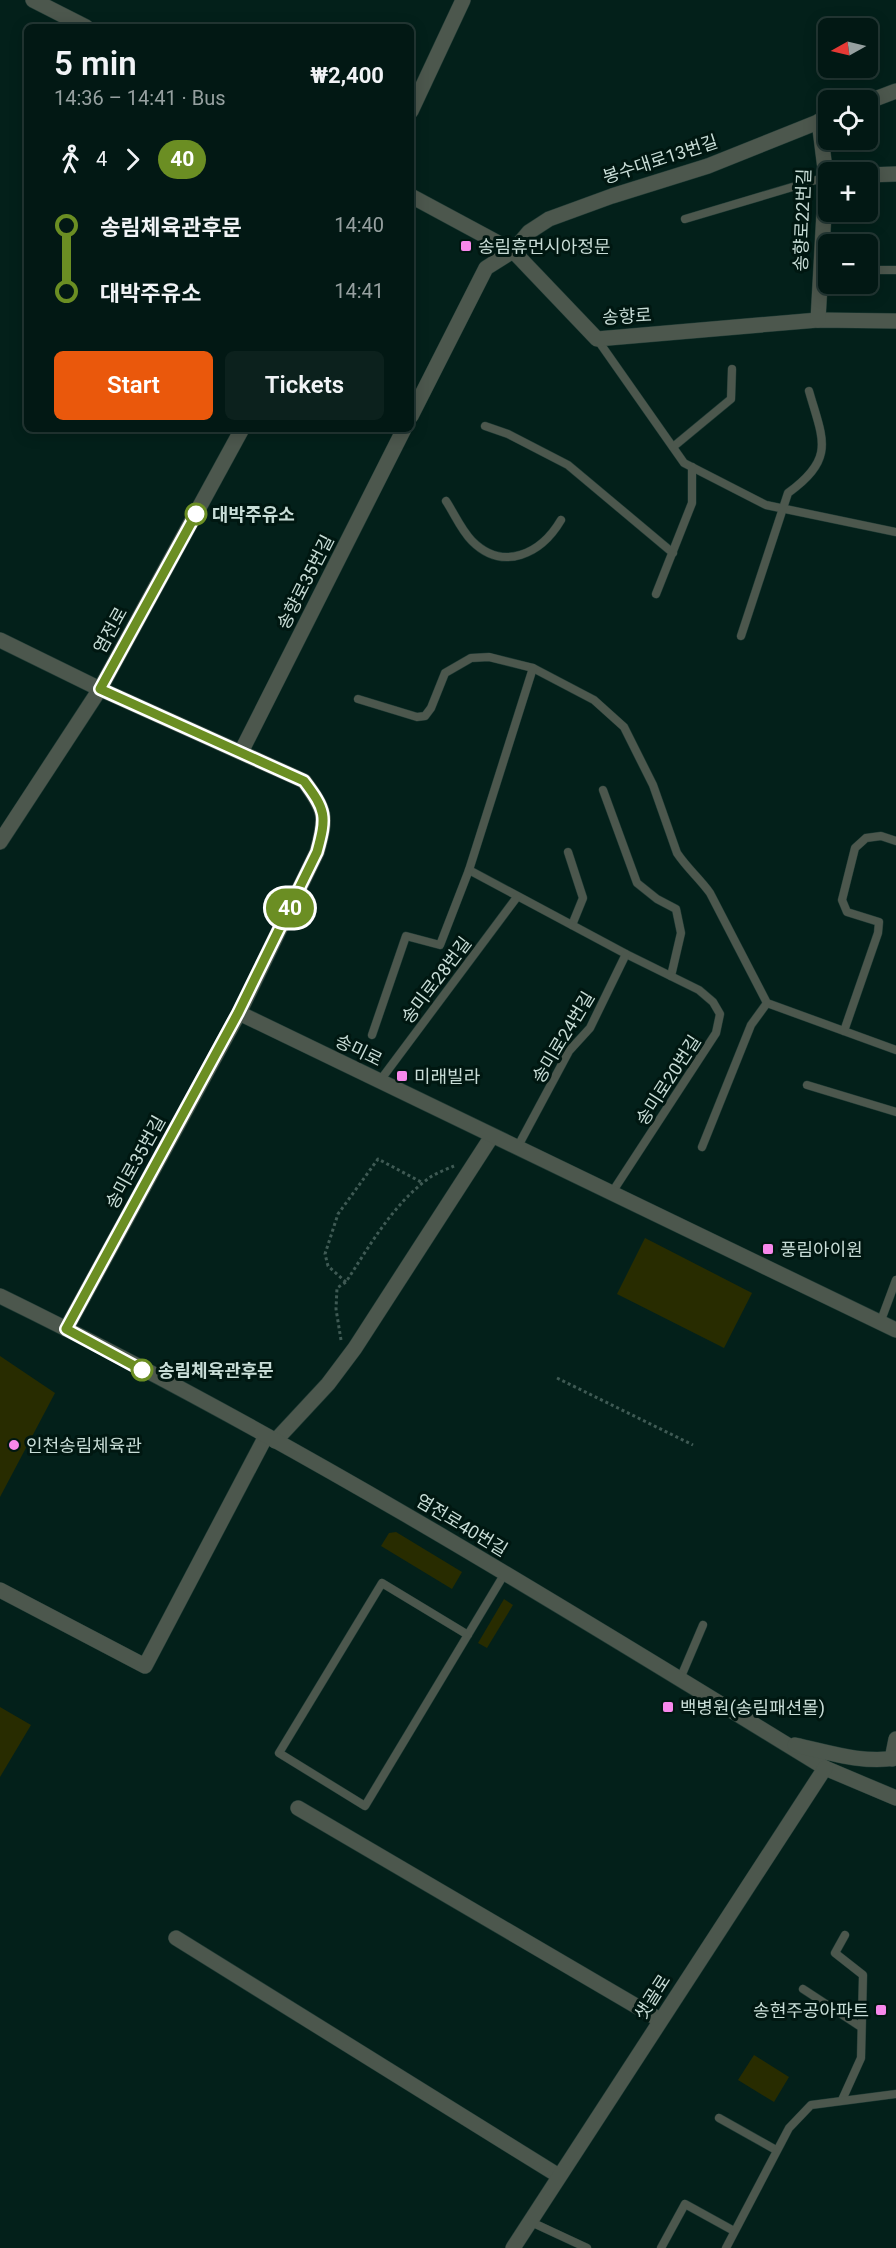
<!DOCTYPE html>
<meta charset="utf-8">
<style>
:root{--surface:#021814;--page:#0c211d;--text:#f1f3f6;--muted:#96a0a0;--line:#233734;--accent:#ea580c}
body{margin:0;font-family:Roboto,"Noto Sans KR",sans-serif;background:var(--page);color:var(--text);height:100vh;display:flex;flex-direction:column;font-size:22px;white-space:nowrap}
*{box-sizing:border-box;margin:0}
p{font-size:20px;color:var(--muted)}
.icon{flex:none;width:33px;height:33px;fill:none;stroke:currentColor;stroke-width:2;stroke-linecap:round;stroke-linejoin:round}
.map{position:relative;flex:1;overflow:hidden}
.sheet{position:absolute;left:24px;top:24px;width:390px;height:408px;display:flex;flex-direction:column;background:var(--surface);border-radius:9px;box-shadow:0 3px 15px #0003,0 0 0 2px var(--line)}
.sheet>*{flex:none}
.badge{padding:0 12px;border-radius:20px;font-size:21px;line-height:39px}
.needle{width:39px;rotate:262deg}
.tools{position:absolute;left:818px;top:18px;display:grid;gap:12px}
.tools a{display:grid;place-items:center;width:60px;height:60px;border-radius:9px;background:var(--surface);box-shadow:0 3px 15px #0003,0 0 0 2px var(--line);font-size:30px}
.map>.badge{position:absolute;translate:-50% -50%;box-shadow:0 0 0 3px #fff}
.legs{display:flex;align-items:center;gap:9px;height:66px;padding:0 30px;font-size:20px}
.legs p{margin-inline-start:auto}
.headline{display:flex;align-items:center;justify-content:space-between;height:102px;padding:0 30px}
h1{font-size:33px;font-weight:600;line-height:45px}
.action{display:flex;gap:12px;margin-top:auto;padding:12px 30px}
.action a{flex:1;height:69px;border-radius:9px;background:var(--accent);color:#fff;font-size:24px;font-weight:600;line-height:69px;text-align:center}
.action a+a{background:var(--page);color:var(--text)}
ul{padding:0 30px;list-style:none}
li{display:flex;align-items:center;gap:21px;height:66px;font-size:22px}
li i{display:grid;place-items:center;width:9px;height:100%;margin:0 8px;background:currentColor}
li i::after{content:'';width:15px;height:15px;margin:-8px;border:4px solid;border-radius:50%;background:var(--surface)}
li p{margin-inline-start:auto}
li:first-child i{background:linear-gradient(#0000 50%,currentColor 0)}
li:last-child i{background:linear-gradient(currentColor 50%,#0000 0)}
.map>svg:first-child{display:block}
</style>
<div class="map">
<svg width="896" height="2248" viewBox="0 0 896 2248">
<rect width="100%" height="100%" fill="#03201a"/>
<!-- green -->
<g fill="#282c00">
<path d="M645 1238 752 1293 724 1348 617 1294Z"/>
<path d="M0 1356 55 1393 0 1497Z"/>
<path d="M396 1532 462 1572 452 1589 381 1546 389 1533Z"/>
<path d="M504 1599 513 1605 487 1648 478 1643Z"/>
<path d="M0 1707 31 1725 0 1777Z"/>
<path d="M754 2055 789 2077 774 2102 738 2080Z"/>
</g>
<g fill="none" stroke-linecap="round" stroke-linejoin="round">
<defs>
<g id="service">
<path d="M685 219 826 177"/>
<path d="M867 270H896"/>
<path d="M597 339 684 463 766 505 896 532"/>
<path d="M485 426 508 434 568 465 673 553"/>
<path d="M673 447 731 399 732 369"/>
<path d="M446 501C454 513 461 530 472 541 503 572 541 554 561 520"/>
<path d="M656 594 692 503V467"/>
<path d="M741 636 788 493C836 458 823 440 809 391"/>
<path d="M358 699 417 717 425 716 431 708 445 673 471 658 489 657 533 668 594 700 624 727 653 785 677 853C687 868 700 879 710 893L767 1003 896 1050"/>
<path d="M603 790 637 883 657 899 676 909 681 933 671 976"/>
<path d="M568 852 583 898 572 925"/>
<path d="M469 870 626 954 699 990 713 1002 720 1014 716 1033 611 1194"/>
<path d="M844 1031 878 933 879 922 847 912 842 900 855 848 866 838 881 836 896 841"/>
<path d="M372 1035 406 936 440 945 469 870 533 668"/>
<path d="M379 1082 517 897"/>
<path d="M807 1085 896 1112"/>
<path d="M702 1147 751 1025 767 1003"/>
<path d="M517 1148 569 1051 590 1028 626 954"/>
<path d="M880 1323 896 1280"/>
<path d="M468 1635 382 1583 279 1753 365 1806 505 1573"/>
<path d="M680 1679 703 1625"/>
<path d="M803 1989 861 2027"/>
<path d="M842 2100 861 2058 863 1975 835 1953 845 1935"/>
<path d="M719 2118 776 2150"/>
<path d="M529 2221 587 2248"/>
<path d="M661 2248 685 2204 734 2231"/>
<path d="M726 2248 789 2128 811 2105 896 2094"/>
</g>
<g id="minor">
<path d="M867 102 896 91"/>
<path d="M867 175 896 174"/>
<path d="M411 196 513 251 597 339 818 320 896 321"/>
<path d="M818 320 826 177 819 121"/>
<path d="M411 416 486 268 513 251 529 232 549 219 612 196 708 166 828 118"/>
<path d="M0 640 100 689 304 781C326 811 327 816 317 852L239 1013 66 1329"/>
<path d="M241 752 404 429"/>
<path d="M275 1441 328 1384 355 1348 492 1136"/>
<path d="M0 1590 145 1666 266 1436"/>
<path d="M892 1759 896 1739"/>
<path d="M298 1808 660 2020"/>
<path d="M176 1938 559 2176"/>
</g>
<g id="tertiary">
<path d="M33 0 86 27"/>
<path d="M411 111 463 0"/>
<path d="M0 842 100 689 242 429"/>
<path d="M239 1013 896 1330"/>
<path d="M0 1296C285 1435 555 1602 825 1768L896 1798"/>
<path d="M795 1745C828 1752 863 1764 896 1758"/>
<path d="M513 2248 825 1768"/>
</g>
</defs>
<!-- service casing -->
<use href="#service" stroke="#1f3a34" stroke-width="9"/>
<!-- minor casing -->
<use href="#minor" stroke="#1f3a34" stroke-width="16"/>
<!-- tertiary casing -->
<use href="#tertiary" stroke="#1f3a34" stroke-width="16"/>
<!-- path -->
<g stroke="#3f5a54" stroke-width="3" stroke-dasharray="3 3" stroke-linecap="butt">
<path d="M346 1282 328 1266 325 1254 338 1214 378 1159 423 1183"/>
<path d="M341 1340 336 1309 337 1288 346 1282C370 1245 395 1201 432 1176 439 1172 447 1169 454 1166"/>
<path d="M557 1378 693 1445"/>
</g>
<!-- service -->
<use href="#service" stroke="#4c574d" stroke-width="8"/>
<!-- minor -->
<use href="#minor" stroke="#4c574d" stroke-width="15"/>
<!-- tertiary -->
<use href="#tertiary" stroke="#4c574d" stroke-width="15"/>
</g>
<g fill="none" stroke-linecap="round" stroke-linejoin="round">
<defs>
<path id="line-1" d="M142 1370 66 1329 238 1013 317 852C327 816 326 810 304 781L100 689 196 514"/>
</defs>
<!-- line-1 casing -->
<use href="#line-1" stroke="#fff" stroke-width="14"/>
<!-- line-1 -->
<use href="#line-1" stroke="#6b8e23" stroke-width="9"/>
</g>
<!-- markers -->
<g fill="#f788eb" stroke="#001711" stroke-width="2">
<rect x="460" y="240" width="12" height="12" rx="3"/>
<rect x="396" y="1070" width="12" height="12" rx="3"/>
<rect x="762" y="1243" width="12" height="12" rx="3"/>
<circle cx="14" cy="1445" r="6"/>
<rect x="662" y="1701" width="12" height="12" rx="3"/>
<rect x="875" y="2004" width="12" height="12" rx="3"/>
</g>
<g fill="#fff" stroke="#6b8e23" stroke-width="3">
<circle cx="196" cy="514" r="10"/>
<circle cx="142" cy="1370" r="10"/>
</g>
<g text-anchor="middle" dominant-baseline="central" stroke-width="6" stroke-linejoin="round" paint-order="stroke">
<!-- street labels -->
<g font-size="18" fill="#c8ddd7" stroke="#001711">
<text transform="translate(660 159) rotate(-18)">봉수대로13번길</text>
<text transform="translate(802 220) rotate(-88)">송향로22번길</text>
<text transform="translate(627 316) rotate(-3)">송향로</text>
<text transform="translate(305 582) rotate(-63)">송향로35번길</text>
<text transform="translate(110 630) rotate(-61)">염전로</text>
<text transform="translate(436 980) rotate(-53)">송미로28번길</text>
<text transform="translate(563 1037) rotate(-59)">송미로24번길</text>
<text transform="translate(359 1050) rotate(26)">송미로</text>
<text transform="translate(668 1080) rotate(-57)">송미로20번길</text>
<text transform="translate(135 1162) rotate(-61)">송미로35번길</text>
<text transform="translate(462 1525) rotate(31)">염전로40번길</text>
<text transform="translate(652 1997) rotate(-57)">샛골로</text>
</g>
<!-- poi labels -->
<g font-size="18" fill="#c8ddd7" stroke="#001711" text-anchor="start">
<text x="478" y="246">송림휴먼시아정문</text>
<text x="414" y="1076">미래빌라</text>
<text x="780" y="1249">풍림아이원</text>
<text x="26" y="1445">인천송림체육관</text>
<text x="680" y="1707">백병원(송림패션몰)</text>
<text x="869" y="2010" text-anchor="end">송현주공아파트</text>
</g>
<!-- stop labels -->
<g font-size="18" font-weight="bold" fill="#c8ddd7" stroke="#001711" text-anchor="start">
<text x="212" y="514">대박주유소</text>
<text x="158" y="1370">송림체육관후문</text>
</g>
</g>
</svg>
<div class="tools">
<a><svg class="needle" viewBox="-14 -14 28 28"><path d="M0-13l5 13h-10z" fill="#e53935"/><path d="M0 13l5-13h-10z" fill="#96a0a0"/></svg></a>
<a><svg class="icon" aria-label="locate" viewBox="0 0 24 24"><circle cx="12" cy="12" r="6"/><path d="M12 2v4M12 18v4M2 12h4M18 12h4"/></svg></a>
<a>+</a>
<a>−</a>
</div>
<b class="badge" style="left:290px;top:908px;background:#6b8e23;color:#fff">40</b>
<section class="sheet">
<div class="headline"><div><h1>5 min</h1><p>14:36 – 14:41 · Bus</p></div><b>₩2,400</b></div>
<div class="legs"><svg class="icon" aria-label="walk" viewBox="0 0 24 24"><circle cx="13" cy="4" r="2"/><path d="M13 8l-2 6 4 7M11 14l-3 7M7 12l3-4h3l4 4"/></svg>4<svg class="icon" aria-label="forward" viewBox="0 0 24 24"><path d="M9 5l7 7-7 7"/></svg><b class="badge" style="background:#6b8e23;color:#fff">40</b></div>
<ul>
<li><i style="color:#6b8e23"></i><b>송림체육관후문</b><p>14:40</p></li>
<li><i style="color:#6b8e23"></i><b>대박주유소</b><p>14:41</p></li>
</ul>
<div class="action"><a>Start</a><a>Tickets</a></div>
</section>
</div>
